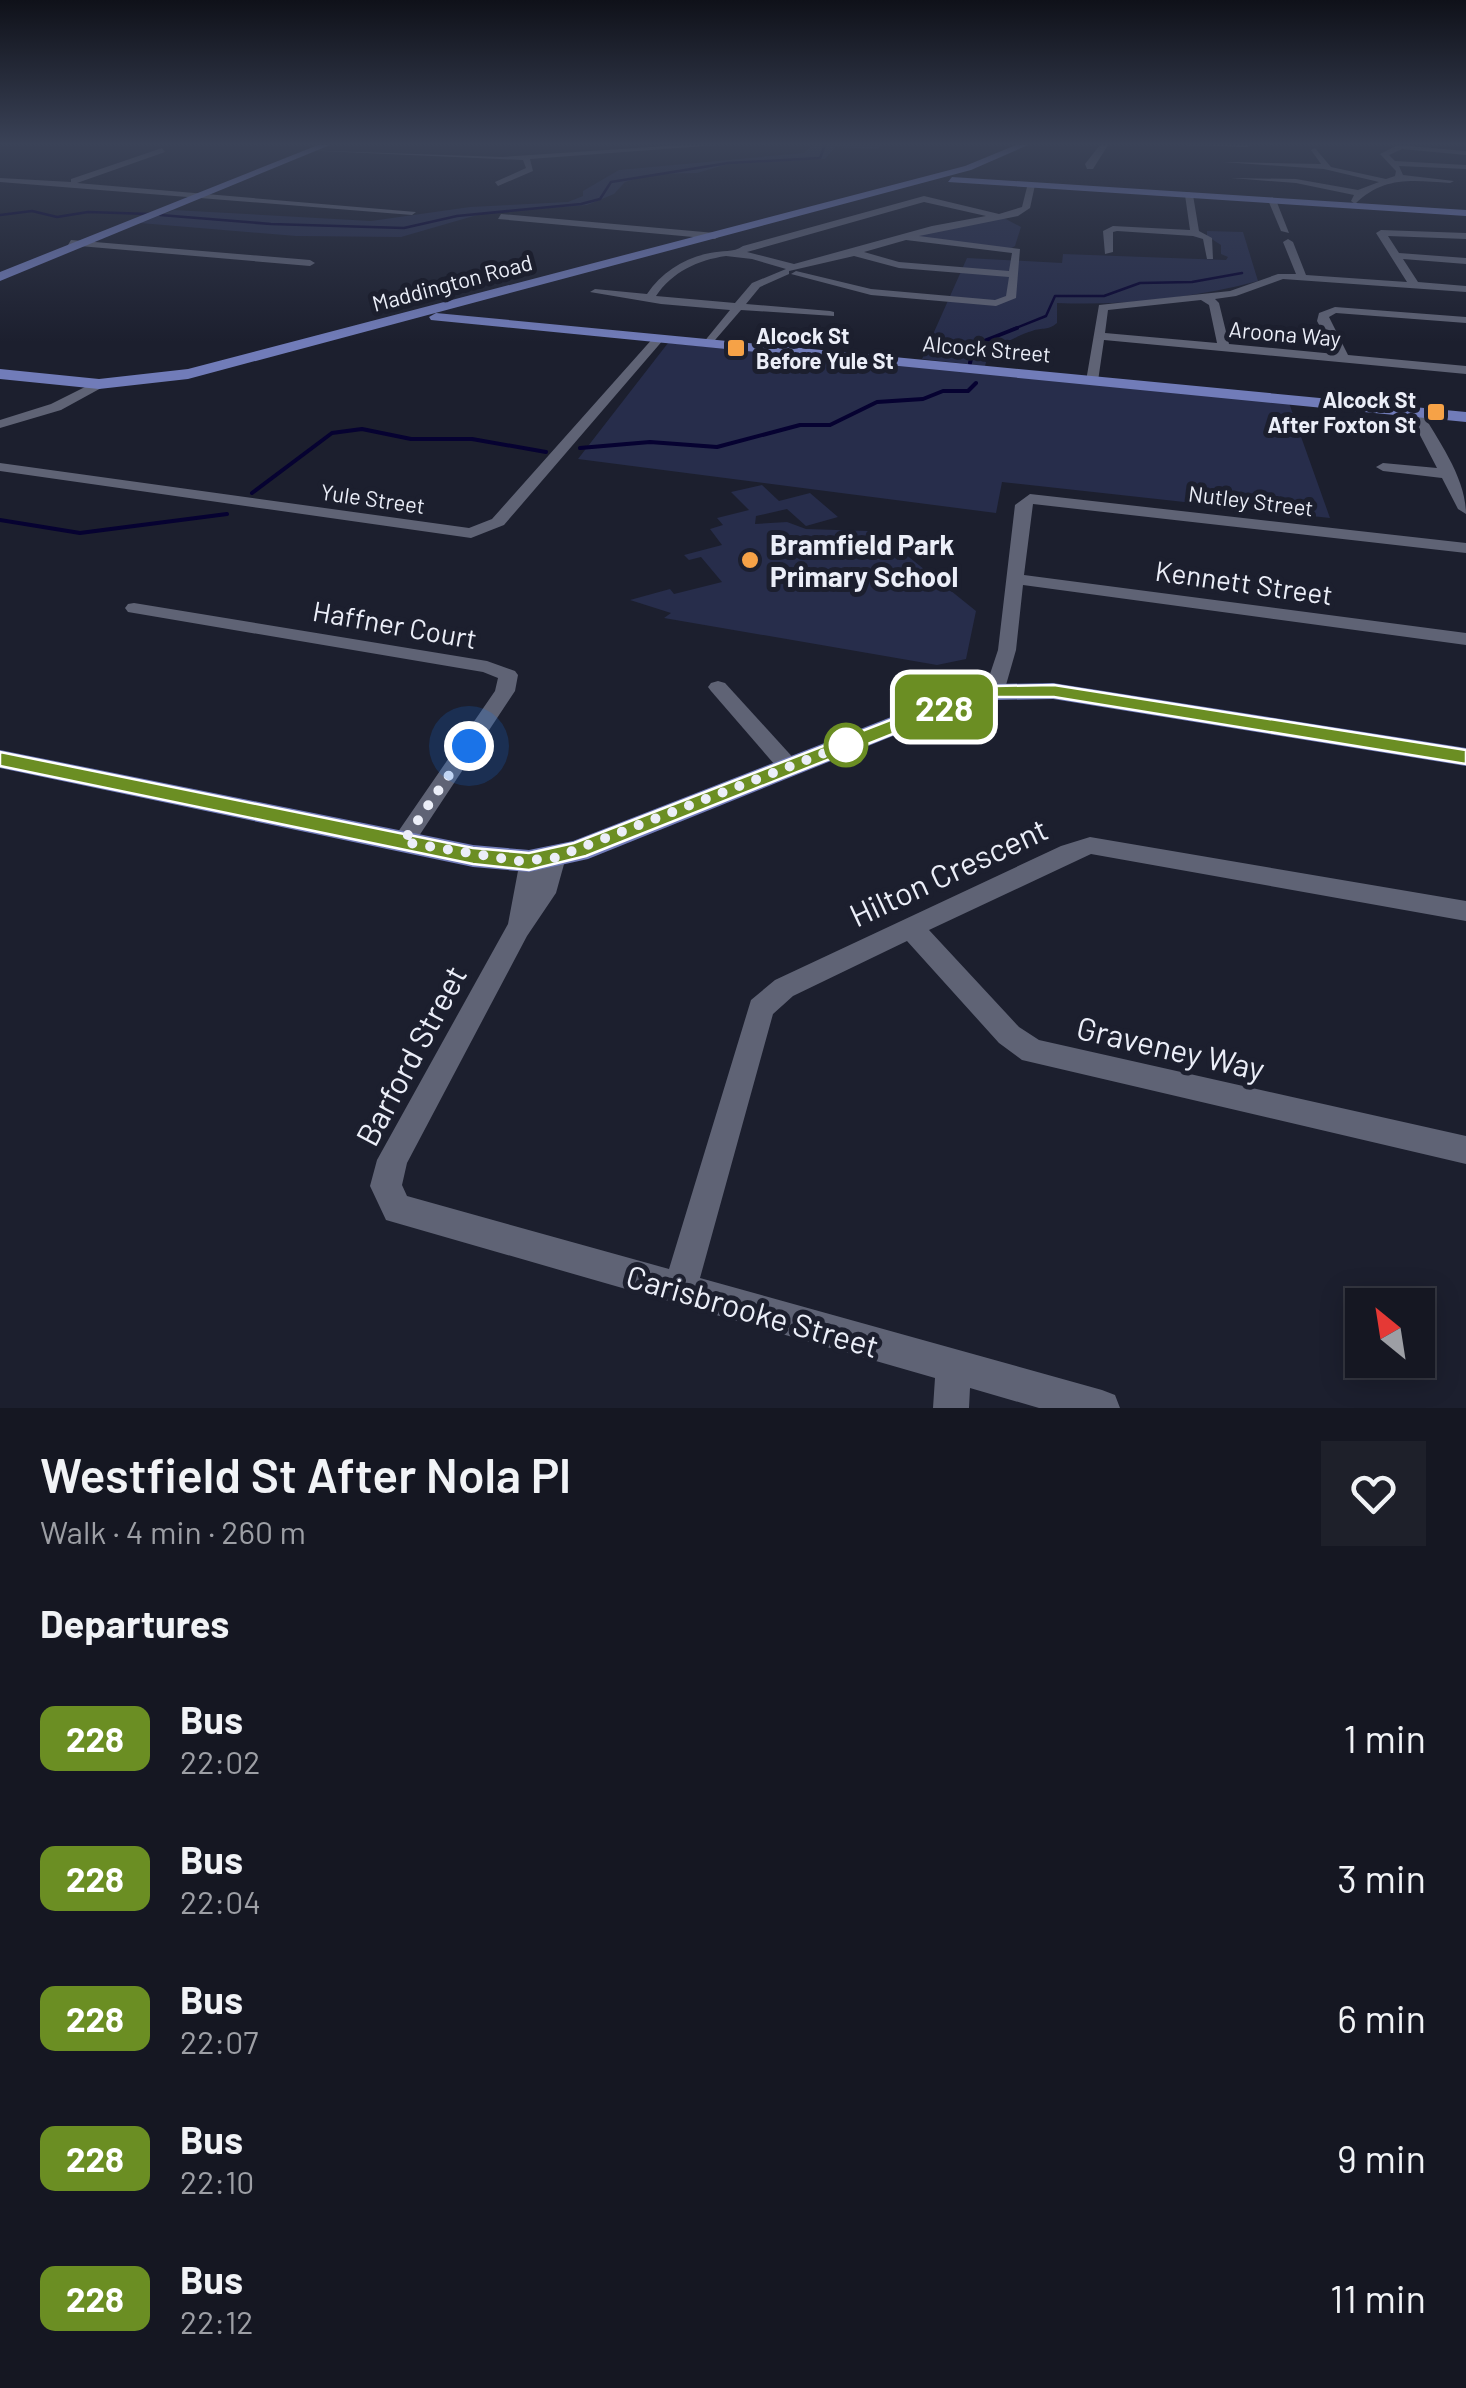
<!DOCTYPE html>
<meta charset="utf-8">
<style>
:root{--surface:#151722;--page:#1e202a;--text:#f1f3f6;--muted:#9d9fa5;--line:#343640}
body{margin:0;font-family:Barlow,sans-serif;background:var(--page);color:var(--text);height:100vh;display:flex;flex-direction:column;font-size:38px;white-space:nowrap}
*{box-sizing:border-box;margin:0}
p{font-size:32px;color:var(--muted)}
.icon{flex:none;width:55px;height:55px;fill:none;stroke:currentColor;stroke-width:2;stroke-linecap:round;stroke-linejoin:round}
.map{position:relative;height:1408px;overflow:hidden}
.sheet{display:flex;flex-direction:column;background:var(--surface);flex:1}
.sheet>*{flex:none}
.badge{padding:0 20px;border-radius:15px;font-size:35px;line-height:65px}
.needle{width:65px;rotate:330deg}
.controls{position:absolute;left:1345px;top:1288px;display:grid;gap:20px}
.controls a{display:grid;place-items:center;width:90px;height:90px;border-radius:0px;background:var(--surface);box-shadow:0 5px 25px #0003,0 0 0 2px var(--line);font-size:50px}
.you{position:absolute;width:50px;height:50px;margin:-25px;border:8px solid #fff;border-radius:50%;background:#1a73e8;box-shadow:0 0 0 15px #1a73e833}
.map>.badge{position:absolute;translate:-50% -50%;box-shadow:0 0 0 5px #fff}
h2{padding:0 40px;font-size:38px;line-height:90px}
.round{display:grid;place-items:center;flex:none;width:105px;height:105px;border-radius:0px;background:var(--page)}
.head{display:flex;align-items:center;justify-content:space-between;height:170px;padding:0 40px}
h1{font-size:48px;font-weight:600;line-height:75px}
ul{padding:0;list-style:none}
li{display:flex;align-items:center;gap:30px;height:140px;padding:0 40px}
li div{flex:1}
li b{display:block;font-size:38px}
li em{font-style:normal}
li .badge{min-width:110px;font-weight:700;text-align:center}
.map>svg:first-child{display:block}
</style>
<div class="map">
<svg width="1466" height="1408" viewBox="0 0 1466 1408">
<rect width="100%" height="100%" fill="#1c1f2e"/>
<!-- green -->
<g fill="#272d4b">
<path d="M813 145H884L877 149 835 147 825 159 728 164 697 173 653 174 625 182 614 194 587 205 484 213 401 237 296 236 140 223 174 210 371 221 470 207 568 202 583 196V191L619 170 804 153Z"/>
<path d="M1002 217 1021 227 1015 246 1010 249 906 237Z"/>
<path d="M1207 231 1243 232 1258 281C1194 298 1123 306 1057 303V323C1048 331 1043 327 1032 331 1018 335 1005 344 990 348L985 366 922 359 967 258 1062 263 1063 254 1226 260 1228 257 1221 254V245L1207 236Z"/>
<path d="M668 343 1289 403 1330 518 1002 482 996 513 578 459Z"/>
<path d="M762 485 779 501 810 493 838 517 806 526 787 509 756 516 755 524 787 522 806 529 868 531 889 541 976 611 966 659 937 665 664 618 671 613 630 600 670 589 674 594 722 582 701 557 689 560 684 555 722 545 710 529 723 525 717 518 749 510 731 492Z"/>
</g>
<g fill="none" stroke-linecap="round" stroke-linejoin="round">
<!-- stream-far1 -->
<g stroke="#060231" stroke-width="2.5">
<path d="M0 215 32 211 57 217 88 212 150 214"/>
<path d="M160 215 271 224 404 228 457 216 581 204 600 199 611 182 728 163 820 158 825 145"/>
<path d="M1011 330 1046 316 1055 296H1104L1140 283 1192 282 1242 273"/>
</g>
<!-- stream -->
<g stroke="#060231" stroke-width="4">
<path d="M970 363 974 345 1017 328"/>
<path d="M580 448 650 442 717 447 800 425H830L877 402 923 399 943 391H968L976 383"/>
<path d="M252 493 332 433 362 429 411 439H472L546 452"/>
<path d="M0 520 80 533 227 514"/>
</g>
<!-- minor -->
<g fill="#5f6375" fill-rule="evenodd">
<path d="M681 145H718L530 159 533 171 498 186 495 182 526 168 523 160 300 150 502 157Z"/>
<path d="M1100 145H1108L1093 169H1087L1085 164Z"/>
<path d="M1185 145H1251L1247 147Z"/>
<path d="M1398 145 1466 151V155L1402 149 1389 155 1395 161 1466 165V169L1399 166 1403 175 1454 181 1450 183C1412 180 1383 176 1355 204L1351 201 1354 195 1296 183 1231 178 1296 179 1358 190 1379 182 1324 169 1223 162 1321 164 1311 150 1315 148 1331 167 1386 179 1395 176 1396 171 1380 154Z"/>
<path d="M162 148 165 152 77 183 416 212 412 215 0 182V178L71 182V179Z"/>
<path d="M1028 183 1035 185 1030 208 1018 216 919 236 1020 249 1016 298 996 306 871 295 791 274 796 271 871 289 995 300 1006 296 1009 277 899 268 854 256 789 271V274L760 287 746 304 830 311 834 312V316L741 310 709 347 703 343 730 310 661 304 590 292 595 289 647 294C662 272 684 258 710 253 722 250 733 253 743 246L924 196 999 214 1022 207ZM924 202 986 216 932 226 794 264 747 252ZM906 240 1012 253 1009 271 899 262 864 252ZM726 256 752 259 786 269 752 283 735 303 656 296C672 272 698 260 726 256Z"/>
<path d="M1189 192 1193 195 1199 231 1212 238 1213 259H1207L1203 239 1193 236 1117 231 1113 232V252L1105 254 1103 231 1113 226 1190 230 1185 195Z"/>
<path d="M1272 197 1276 200 1289 233 1281 231 1268 200Z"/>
<path d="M501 214 715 233 720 236 715 239 498 219Z"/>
<path d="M1381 230 1466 233V239L1388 236 1399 253 1466 258V264L1403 259 1418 282 1466 286V292L1283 279 1236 296 1215 299 1219 303 1229 344 1335 354 1317 321 1319 313 1335 307 1466 317V323L1336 313 1329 317 1348 355 1466 366V374L1104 340 1098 381 1092 385 1086 381 1099 305 1230 291 1278 274H1296L1283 242 1288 239 1293 242 1306 275 1407 282 1376 233ZM1201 300 1209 305 1217 343 1105 333 1108 310Z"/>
<path d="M71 240 310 260 315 263 310 266 68 245Z"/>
<path d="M654 337 664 339 504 525 471 538 0 471V463L469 528 492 519Z"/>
<path d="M99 380 103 381V387L61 410 0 428V420L51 404Z"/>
<path d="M1410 409H1420C1438 440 1466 478 1466 514L1458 509 1442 478 1383 471 1376 467 1383 463 1437 468 1408 412Z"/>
<path d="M1030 494 1466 543V553L1033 504 1024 575 1466 633V645L1023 585 1016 650 1004 692 994 698 987 696 984 692 998 650 1015 505Z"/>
<path d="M134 603 487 661 515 671 518 675 515 691 411 848H395L391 842 495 691 498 678 483 672 128 612 125 608 128 604Z"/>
<path d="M718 681 725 683 797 762 800 767 797 772H781L711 691 708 687 711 683Z"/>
<path d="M1090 837 1466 901V921L1091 854 929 930 1019 1027 1039 1040 1466 1136V1164L1022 1060 999 1043 907 941 793 996 773 1014 700 1278 1102 1390 1115 1395 1120 1408H1039L970 1388 969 1408H933L935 1378 386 1220 370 1186 377 1160 508 924 521 855 529 852 537 855 540 863 546 851 554 848 562 851 566 857 556 893 527 936 407 1163 402 1185 407 1196 669 1269 751 1000 775 980 1061 846Z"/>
</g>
<!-- major -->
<g fill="#717cb9" fill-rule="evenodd">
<path d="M318 145H330L0 281V272Z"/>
<path d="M1016 145H1028L971 170 188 379 99 389 0 379V369L99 379 188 369 965 166Z"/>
<path d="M952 177 1466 210V216L948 182Z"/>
<path d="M436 313 1466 412V422L431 320 429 317Z"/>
<path d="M1053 683 1466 748V766L1053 699 995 700 945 715 588 859 529 872 473 867 0 768V750L473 845 529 850 573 841 927 703 994 684Z"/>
</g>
</g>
<!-- sky -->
<linearGradient id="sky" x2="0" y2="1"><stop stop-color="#0f1119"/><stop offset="0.42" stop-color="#3a4257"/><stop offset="1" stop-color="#3a4257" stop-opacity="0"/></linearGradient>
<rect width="1466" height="342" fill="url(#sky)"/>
<!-- line -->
<path fill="#6b8e23" stroke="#fff" stroke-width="2.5" d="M1054 685 1466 750V764L1054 697H995L943 714 586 856 529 870 473 864 0 766V752L473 848 529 853 574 843 929 705 994 686Z"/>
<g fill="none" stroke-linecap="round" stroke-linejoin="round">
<!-- walk -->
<path stroke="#ebeef8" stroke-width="10" stroke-dasharray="0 18" d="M469 746 403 842 518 861 554 858 863 738 846 745"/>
</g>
<!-- markers -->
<g fill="#f6a247" stroke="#1c1f2e" stroke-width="4">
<rect x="726" y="338" width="20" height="20" rx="5"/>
<rect x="1426" y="402" width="20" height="20" rx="5"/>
<circle cx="750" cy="560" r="10"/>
</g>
<circle fill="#fff" stroke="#6b8e23" stroke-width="5" cx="846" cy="745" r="20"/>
<g text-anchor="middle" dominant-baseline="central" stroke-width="10" stroke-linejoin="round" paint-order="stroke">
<!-- far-street labels -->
<g font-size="22" fill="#ebeef8" stroke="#1c1f2e">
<text transform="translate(452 282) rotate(-15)">Maddington Road</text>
<text transform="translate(1285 333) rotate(5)">Aroona Way</text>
<text transform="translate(987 348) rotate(5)">Alcock Street</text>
<text transform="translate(373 498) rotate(8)">Yule Street</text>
<text transform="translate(1251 500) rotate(7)">Nutley Street</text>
</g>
<!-- far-poi labels -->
<g font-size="22" font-weight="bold" fill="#ebeef8" stroke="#1c1f2e" text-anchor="start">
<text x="756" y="335">Alcock St<tspan x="756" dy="25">Before Yule St</tspan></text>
<text x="1416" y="399" text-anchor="end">Alcock St<tspan x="1416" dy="25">After Foxton St</tspan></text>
</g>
<!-- poi labels -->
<g font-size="28" font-weight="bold" fill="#ebeef8" stroke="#1c1f2e" text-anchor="start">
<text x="770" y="544">Bramfield Park<tspan x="770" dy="32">Primary School</tspan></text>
</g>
<!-- street labels -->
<g font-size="28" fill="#ebeef8" stroke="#1c1f2e">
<text transform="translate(1244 582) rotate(8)">Kennett Street</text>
<text transform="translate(395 624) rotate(10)">Haffner Court</text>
</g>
<!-- near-street labels -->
<g font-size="32" fill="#ebeef8" stroke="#1c1f2e">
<text transform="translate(948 871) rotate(-25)">Hilton Crescent</text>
<text transform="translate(1171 1047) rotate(13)">Graveney Way</text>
<text transform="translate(410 1055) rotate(-62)">Barford Street</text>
<text transform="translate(753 1310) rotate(16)">Carisbrooke Street</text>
</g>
</g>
</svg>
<div class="controls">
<a><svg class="needle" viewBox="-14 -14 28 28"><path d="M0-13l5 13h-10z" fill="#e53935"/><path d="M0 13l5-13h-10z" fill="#9d9fa5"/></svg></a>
</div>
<div class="you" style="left:469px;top:746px"></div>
<b class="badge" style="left:944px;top:707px;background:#6b8e23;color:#fff">228</b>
</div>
<section class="sheet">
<div class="head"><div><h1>Westfield St After Nola Pl</h1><p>Walk · 4 min · 260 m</p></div><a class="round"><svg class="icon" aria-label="heart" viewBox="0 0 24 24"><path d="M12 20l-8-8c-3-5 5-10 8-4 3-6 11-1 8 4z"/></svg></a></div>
<h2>Departures</h2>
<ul>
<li><span class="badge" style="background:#6b8e23;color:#fff">228</span><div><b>Bus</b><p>22:02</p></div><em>1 min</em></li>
<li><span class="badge" style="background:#6b8e23;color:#fff">228</span><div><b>Bus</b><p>22:04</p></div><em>3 min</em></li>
<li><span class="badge" style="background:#6b8e23;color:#fff">228</span><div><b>Bus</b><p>22:07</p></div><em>6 min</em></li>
<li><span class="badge" style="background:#6b8e23;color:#fff">228</span><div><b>Bus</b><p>22:10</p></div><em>9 min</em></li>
<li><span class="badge" style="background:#6b8e23;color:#fff">228</span><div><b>Bus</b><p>22:12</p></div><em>11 min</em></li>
</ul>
</section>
